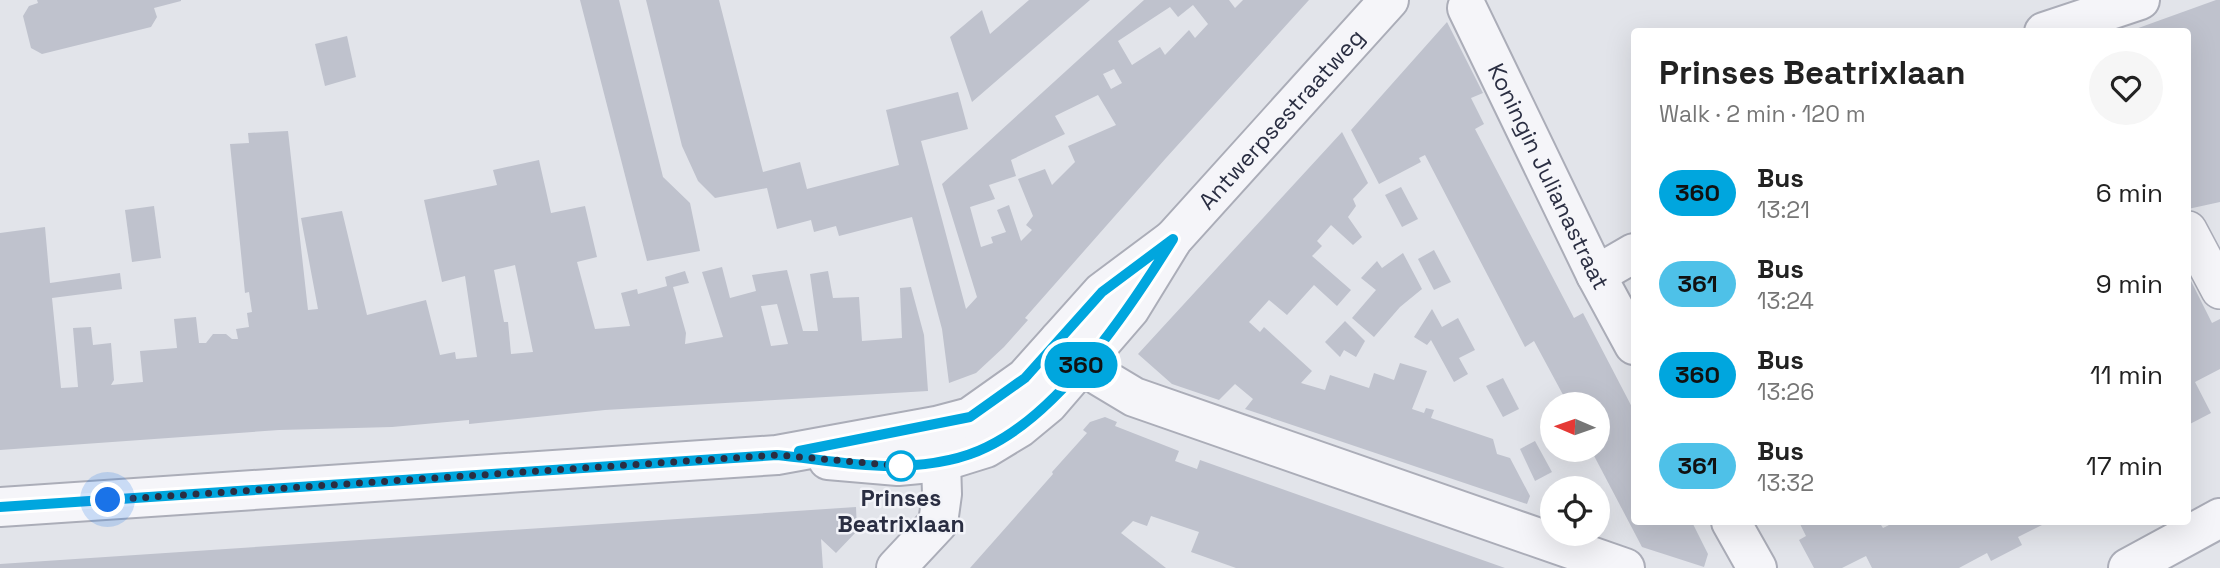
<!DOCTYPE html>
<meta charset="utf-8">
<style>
:root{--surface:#fff;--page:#f6f6f6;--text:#222;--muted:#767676}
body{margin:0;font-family:"Space Grotesk",sans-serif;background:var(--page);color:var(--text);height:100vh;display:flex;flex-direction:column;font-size:26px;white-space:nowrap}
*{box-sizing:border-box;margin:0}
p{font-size:23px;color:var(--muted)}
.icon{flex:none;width:38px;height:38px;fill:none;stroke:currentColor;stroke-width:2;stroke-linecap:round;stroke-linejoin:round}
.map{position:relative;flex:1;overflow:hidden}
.drawer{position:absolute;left:1631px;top:28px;width:560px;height:497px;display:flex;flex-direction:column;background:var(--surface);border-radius:7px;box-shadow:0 7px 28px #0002}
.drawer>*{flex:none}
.badge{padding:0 14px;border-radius:23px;font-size:24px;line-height:46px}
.needle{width:46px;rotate:272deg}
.controls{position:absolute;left:1540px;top:392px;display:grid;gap:14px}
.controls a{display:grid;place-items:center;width:70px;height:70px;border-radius:50%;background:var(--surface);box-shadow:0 7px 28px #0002;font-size:35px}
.you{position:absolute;width:35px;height:35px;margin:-18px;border:5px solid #fff;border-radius:50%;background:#1a73e8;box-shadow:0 0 0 10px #1a73e833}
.map>.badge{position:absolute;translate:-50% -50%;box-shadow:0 0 0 4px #fff}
.round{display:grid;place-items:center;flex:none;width:74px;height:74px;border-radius:37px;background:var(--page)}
.overview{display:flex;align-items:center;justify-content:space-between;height:119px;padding:0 28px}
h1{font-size:33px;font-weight:600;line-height:52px}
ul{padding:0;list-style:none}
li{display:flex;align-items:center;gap:21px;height:91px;padding:0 28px}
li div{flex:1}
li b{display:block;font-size:26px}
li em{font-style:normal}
li .badge{min-width:77px;font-weight:700;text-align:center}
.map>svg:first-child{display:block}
</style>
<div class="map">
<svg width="2220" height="568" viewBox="0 0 2220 568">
<rect width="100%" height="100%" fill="#e2e4ea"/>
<!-- building -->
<g fill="#bfc2cd" fill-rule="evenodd">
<path d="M37 0H181V1L154 8 157 17 151 27 42 54 31 48 23 16 29 6 38 3Z"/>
<path d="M580 0H619L663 177 690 203 700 251 647 261Z"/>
<path d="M646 0H719L763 172 800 162 807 189 899 165 886 110 958 92 968 129 921 141 966 309 977 297 942 184 1144 0H1229L1235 8 1243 0H1309L1166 158 1025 318 1028 320 1004 347 976 373 949 383 942 329 912 217 839 236 836 226 814 232 811 220 777 229 767 188 715 198 698 181 682 146ZM1193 5 1208 24 1195 38 1189 30 1165 55 1160 47 1132 65 1118 41 1170 7 1178 17ZM1114 69 1122 83 1111 89 1103 74ZM1098 95 1116 125 1068 146 1075 162 1052 185 1045 169 1018 179 1033 216 1026 225 1032 230 1021 241 1009 205 997 210 1006 232 991 237 993 243 981 247 970 207 995 199 989 185 1016 176 1011 160 1065 134 1055 116Z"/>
<path d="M1029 0H1090L972 102 950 37 982 10 990 34Z"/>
<path d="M2216 0H2220V202L2188 209V32L2130 31Z"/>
<path d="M1447 22 1483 93 1471 98 1484 124 1475 129 1574 318 1583 313 1634 411V522H1692L1708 554 1704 567 1642 547 1591 450H1598V404H1568L1534 341 1525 347 1425 155 1419 158 1421 162 1379 184 1351 130Z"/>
<path d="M347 36 356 77 325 86 315 44Z"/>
<path d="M288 131 308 310 318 309 301 218 342 211 367 315 426 300 440 355 455 352 456 359 477 357 465 276 442 282 424 200 497 185 493 170 539 160 551 213 585 206 597 257 577 262 595 329 630 326 621 293 637 289 638 294 667 286 665 277 685 271 689 283 673 287 686 333 685 344 723 337 702 272 722 267 730 298 756 291 752 275 787 270 803 331H818L810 274 828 271 833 298 859 297 862 341 902 338 900 288 911 287 924 335 928 391 605 410 469 424V420L392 427 279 430 0 450V233L45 227 50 283 120 273 122 289 52 298 61 388 78 387 73 328 91 327 93 345 111 343 114 380 111 385 143 382 140 351 177 348 174 319 196 317 199 343H206L213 334H226L232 339H238L236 329 249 327 247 313 252 312 249 292 245 293 230 144 249 143 248 133ZM515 265 533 352 511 354 508 322H504L494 270ZM777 304 788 344 771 346 761 306Z"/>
<path d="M1342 132 1368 183 1353 199 1356 206 1348 217 1362 237 1353 245 1331 225 1317 241 1322 246 1312 256 1351 290 1337 306 1314 285 1287 315 1269 300 1249 322 1260 332 1264 327 1312 371 1301 383 1325 390 1330 375 1369 388 1374 373 1394 380 1400 363 1427 371 1412 409 1424 413 1426 408 1434 410 1431 418 1493 439 1497 454 1510 458 1530 496 1527 504 1245 409 1253 399 1235 384 1219 400 1172 384 1138 354Z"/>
<path d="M1401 187 1418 219 1402 227 1385 195Z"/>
<path d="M154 206 161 258 132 262 125 210Z"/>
<path d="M1434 250 1451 282 1434 290 1418 259Z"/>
<path d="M1403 253 1422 289 1400 307 1374 337 1352 318 1376 290 1361 278 1377 261 1382 268Z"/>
<path d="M2188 255 2196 272 2189 277 2212 323 2220 319V369L2195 382 2211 413 2188 425Z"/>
<path d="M1432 309 1442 327 1458 318 1475 350 1459 358 1468 374 1454 382 1431 340 1427 345 1414 337Z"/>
<path d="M1345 321 1365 341 1356 357 1344 350 1340 357 1325 342Z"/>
<path d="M1503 378 1519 409 1503 417 1486 386Z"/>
<path d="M1105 417 1117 422 1115 426 1179 451 1175 461 1197 469 1200 460 1505 568H1236L1191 552 1199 532 1151 516 1147 526 1133 521 1121 533 1166 568H970L1053 474 1052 472 1087 433 1083 430 1090 422Z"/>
<path d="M1535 441 1552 472 1535 481 1520 449Z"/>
<path d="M856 507 857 531 836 553 821 539 823 568H0V564Z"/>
<path d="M1799 522H1879L1883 528 1895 522H2048L2018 537 2022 545 1991 561 1987 553 1959 568H1872L1866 556 1842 568H1814L1799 540 1806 536Z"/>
</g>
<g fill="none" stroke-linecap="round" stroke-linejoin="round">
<defs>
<path id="pedestrian" d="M2188 230 2220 290"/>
<g id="minor">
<path id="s1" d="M1467 8 1596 275 1634 345"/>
<path d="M2044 32 2140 0"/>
<path d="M1596 275 1634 253"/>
<path d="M1059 340 1099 376 1134 397 1625 568"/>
<path d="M1731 522 1757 568"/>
<path d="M896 568 938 523 942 494 941 462"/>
<path d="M2128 568 2220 518"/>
</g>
<g id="tertiary">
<path id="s2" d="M828 460 898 466 941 462 986 448 1019 428 1048 404 1130 309 1173 239 1389 0"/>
<path d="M0 507 777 455 936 426 970 417 1025 378 1102 292 1173 239"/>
</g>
</defs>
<!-- pedestrian casing -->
<use href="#pedestrian" stroke="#abadb8" stroke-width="40"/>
<!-- minor casing -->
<use href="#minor" stroke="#abadb8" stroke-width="42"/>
<!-- tertiary casing -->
<use href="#tertiary" stroke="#abadb8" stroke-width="42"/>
<!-- pedestrian -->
<use href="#pedestrian" stroke="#f5f5f9" stroke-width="37"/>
<!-- minor -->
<use href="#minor" stroke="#f5f5f9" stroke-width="38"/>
<!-- tertiary -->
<use href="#tertiary" stroke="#f5f5f9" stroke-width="38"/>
</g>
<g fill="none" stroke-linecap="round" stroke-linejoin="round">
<defs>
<path id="line" d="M0 507 777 455C817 459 859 467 899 466 928 465 961 460 987 447 1061 412 1131 307 1173 239L1102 292 1025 378 970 417 799 451"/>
</defs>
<!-- line casing -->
<use href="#line" stroke="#fff" stroke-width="16"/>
<!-- line -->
<use href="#line" stroke="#00a6de" stroke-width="10"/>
<!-- walk -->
<path stroke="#2a2e42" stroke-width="7" stroke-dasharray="0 12.6" d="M108 500 777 455 901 466"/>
</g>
<!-- markers -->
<circle fill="#fff" stroke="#00a6de" stroke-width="3.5" cx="901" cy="466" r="14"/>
<g text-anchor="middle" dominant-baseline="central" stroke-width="5" stroke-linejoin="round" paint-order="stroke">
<!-- street labels -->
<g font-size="23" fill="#2a2e42" stroke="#f2f3f8">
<text stroke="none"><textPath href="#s2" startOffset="606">Antwerpsestraatweg</textPath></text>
<text stroke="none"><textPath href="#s1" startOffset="187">Koningin Julianastraat</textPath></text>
</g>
<!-- stop labels -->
<g font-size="23" font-weight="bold" fill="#2a2e42" stroke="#f2f3f8">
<text x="901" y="498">Prinses<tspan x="901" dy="26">Beatrixlaan</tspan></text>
</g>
</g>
</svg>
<div class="controls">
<a><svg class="needle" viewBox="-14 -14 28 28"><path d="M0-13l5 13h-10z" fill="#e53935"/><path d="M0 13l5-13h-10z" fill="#767676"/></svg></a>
<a><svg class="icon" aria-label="locate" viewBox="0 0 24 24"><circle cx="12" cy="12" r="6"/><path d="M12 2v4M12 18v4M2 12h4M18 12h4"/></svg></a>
</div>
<div class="you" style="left:108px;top:500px"></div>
<b class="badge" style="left:1081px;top:365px;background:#00a6de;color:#111">360</b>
<section class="drawer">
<div class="overview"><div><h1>Prinses Beatrixlaan</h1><p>Walk · 2 min · 120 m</p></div><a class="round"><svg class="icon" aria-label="heart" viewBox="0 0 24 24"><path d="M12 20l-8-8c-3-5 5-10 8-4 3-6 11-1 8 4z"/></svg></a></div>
<ul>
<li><span class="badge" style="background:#00a6de;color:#111">360</span><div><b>Bus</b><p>13:21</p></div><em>6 min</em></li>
<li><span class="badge" style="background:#4ec1e8;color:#111">361</span><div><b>Bus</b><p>13:24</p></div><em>9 min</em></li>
<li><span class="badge" style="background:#00a6de;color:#111">360</span><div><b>Bus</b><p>13:26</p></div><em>11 min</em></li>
<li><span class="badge" style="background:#4ec1e8;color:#111">361</span><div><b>Bus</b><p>13:32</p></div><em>17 min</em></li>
</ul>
</section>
</div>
